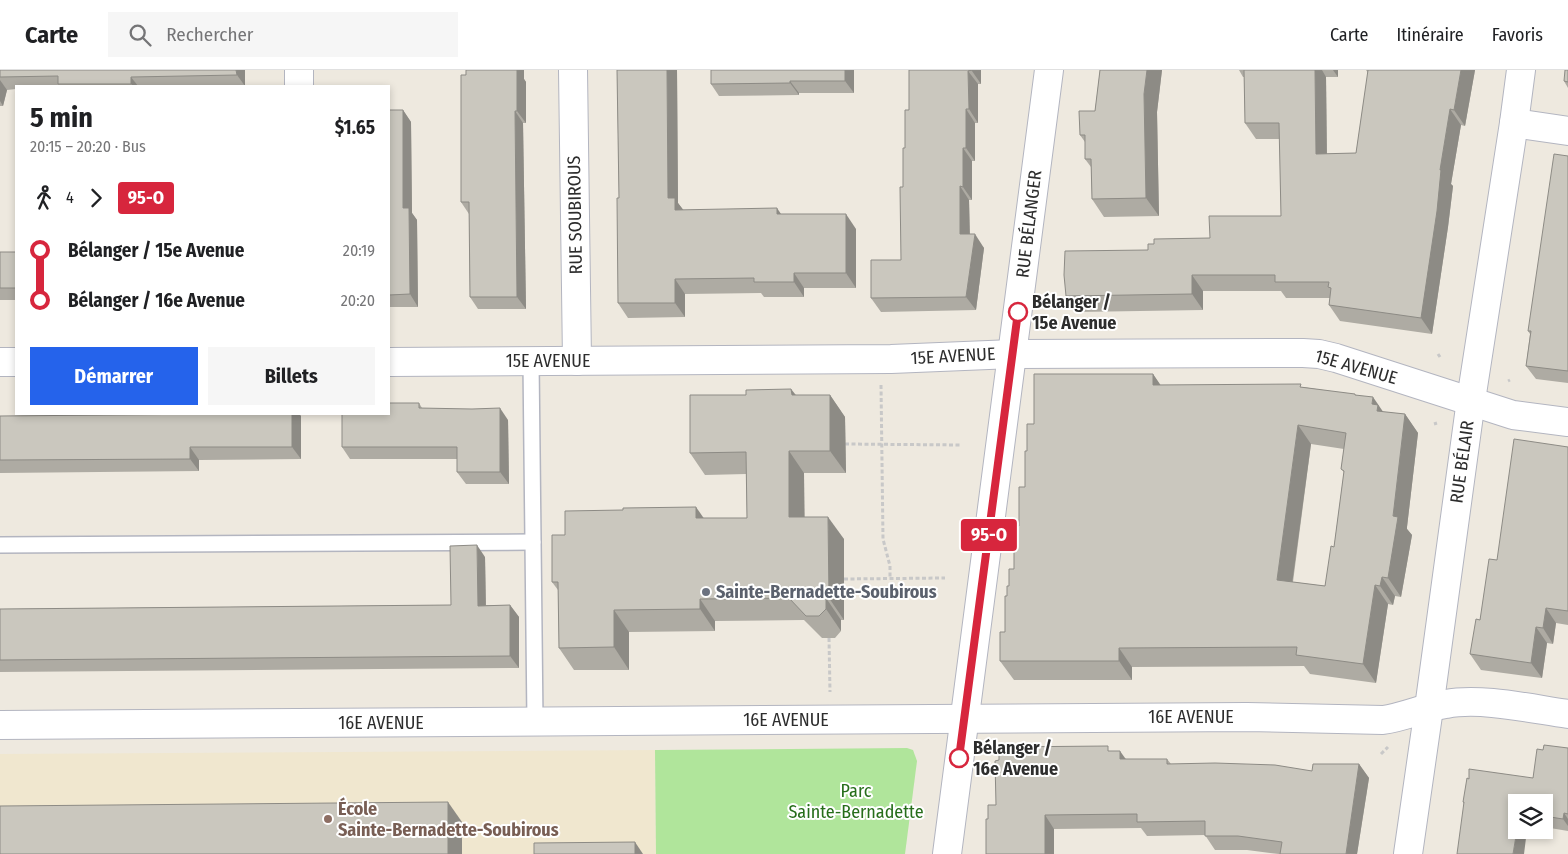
<!DOCTYPE html>
<html lang="fr">
<meta charset="utf-8">
<style>
:root{--surface:#fff;--page:#f6f6f6;--text:#202124;--muted:#757577;--line:#e0e0e0;--accent:#2563eb}
body{margin:0;font-family:"Fira Sans Condensed",sans-serif;background:var(--page);color:var(--text);height:100vh;display:flex;flex-direction:column;font-size:19px;white-space:nowrap}
*{box-sizing:border-box;margin:0}
p{font-size:16px;color:var(--muted)}
.icon{flex:none;width:28px;height:28px;fill:none;stroke:currentColor;stroke-width:2;stroke-linecap:round;stroke-linejoin:round}
.map{position:relative;flex:1;overflow:hidden}
.side{position:absolute;left:15px;top:15px;width:375px;height:330px;display:flex;flex-direction:column;background:var(--surface);border-radius:0px;box-shadow:0 2px 8px #0003}
.side>*{flex:none}
.badge{padding:0 10px;border-radius:4px;font-size:18px;line-height:32px}
.fabs{position:absolute;left:1508px;top:724px;display:grid;gap:10px}
.fabs a{display:grid;place-items:center;width:45px;height:45px;border-radius:0px;background:var(--surface);box-shadow:0 2px 8px #0003;font-size:25px}
.map>.badge{position:absolute;translate:-50% -50%;box-shadow:0 0 0 2px #fff}
.legs{display:flex;align-items:center;gap:8px;height:55px;padding:0 15px;font-size:16px}
.legs p{margin-inline-start:auto}
.head{display:flex;align-items:center;justify-content:space-between;height:85px;padding:0 15px}
h1{font-size:28px;font-weight:700;line-height:38px}
.button{display:flex;gap:10px;margin-top:auto;padding:10px 15px}
.button a{flex:1;height:58px;border-radius:0px;background:var(--accent);color:#fff;font-size:20px;font-weight:700;line-height:58px;text-align:center}
.button a+a{background:var(--page);color:var(--text)}
ul{padding:0 15px;list-style:none}
li{display:flex;align-items:center;gap:18px;height:50px;font-size:19px}
li i{display:grid;place-items:center;width:8px;height:100%;margin:0 6px;background:currentColor}
li i::after{content:'';width:12px;height:12px;margin:-6px;border:4px solid;border-radius:50%;background:var(--surface)}
li p{margin-inline-start:auto}
li:first-child i{background:linear-gradient(#0000 50%,currentColor 0)}
li:last-child i{background:linear-gradient(currentColor 50%,#0000 0)}
header{display:flex;align-items:center;gap:30px;box-sizing:border-box;height:70px;padding:0 25px;background:var(--surface);border-bottom:1px solid var(--line)}
header strong{font-size:24px}
nav{display:flex;gap:28px;margin-inline-start:auto;font-size:18px}
.search{width:350px;height:45px;background:var(--page);display:flex;align-items:center;gap:12px;box-sizing:border-box;padding:0 18px;border-radius:0px;color:var(--muted);font-size:19px}
.map>svg:first-child{display:block}
</style>
<header>
<strong>Carte</strong>
<div class="search"><svg class="icon" aria-label="search" viewBox="0 0 24 24"><circle cx="10" cy="10" r="6"/><path d="M15 15l6 6"/></svg>Rechercher</div>
<nav><a>Carte</a><a>Itinéraire</a><a>Favoris</a></nav>
</header>
<div class="map">
<svg width="1568" height="784" viewBox="0 0 1568 784">
<rect width="100%" height="100%" fill="#eee9df"/>
<!-- education -->
<path fill="#f0e7cf" d="M655 680 656 784H0V684Z"/>
<!-- green -->
<path fill="#b0e59b" d="M907 678 913 680 917 691 905 784H656L655 680Z"/>
<g fill="none" stroke-linecap="round" stroke-linejoin="round">
<defs>
<g id="lane">
<path d="M531 291 535 652"/>
<path d="M0 475 533 472"/>
</g>
<g id="street">
<path d="M573 0 577 291"/>
<path d="M299 16V0"/>
<path d="M1514 53 1568 61"/>
<path d="M0 292H16"/>
<path d="M389 292 891 289 1013 284 1303 283 1319 284 1336 288 1513 345 1568 352"/>
<path d="M0 655 1247 647 1383 650C1405 647 1425 637 1446 634 1481 627 1532 639 1568 644"/>
<path d="M1408 784 1429 638 1471 330 1514 53 1521 0"/>
</g>
<path id="secondary" d="M947 784 1049 0"/>
</defs>
<!-- lane casing -->
<use href="#lane" stroke="#b3b5c0" stroke-width="18"/>
<!-- street casing -->
<use href="#street" stroke="#b3b5c0" stroke-width="30"/>
<!-- secondary casing -->
<use href="#secondary" stroke="#b3b5c0" stroke-width="30"/>
<!-- path -->
<g stroke="#c8c8c8" stroke-width="3" stroke-dasharray="4 2.5" stroke-linecap="butt">
<path d="M1438 284 1440 287"/>
<path d="M1508 311 1510 310"/>
<path d="M881 315 883 469 890 496V509"/>
<path d="M1434 354 1437 353"/>
<path d="M845 374 962 375"/>
<path d="M844 509 945 508"/>
<path d="M829 568 830 622"/>
<path d="M1381 684 1388 677"/>
</g>
<!-- lane -->
<use href="#lane" stroke="#fff" stroke-width="15"/>
<!-- street -->
<use href="#street" stroke="#fff" stroke-width="28"/>
<!-- secondary -->
<use href="#secondary" stroke="#fff" stroke-width="28"/>
</g>
<!-- wall -->
<g fill="#aeaba3" fill-rule="evenodd">
<path d="M0 0H245V16H16V19L7 20 3 36H0Z"/>
<path d="M466 0H524V9L526 12V53H523L526 239H478L470 227 469 144 461 132Z"/>
<path d="M617 0H677L678 133 683 140 781 144 856 159V218H804V227H764L761 223 685 224V247L628 248 618 233 619 128Z"/>
<path d="M711 0H854V23H799V25L719 26 711 14Z"/>
<path d="M912 0H981V14H978V53H975V91H972V130H969L970 164 984 178 976 240 881 242 871 228 901 190 903 117Z"/>
<path d="M1100 0H1162L1157 42 1159 146 1104 147 1092 129 1091 97 1085 89V72L1080 65 1095 41Z"/>
<path d="M1239 0H1338V7H1326L1327 84 1356 83 1368 3 1366 0H1475L1465 56 1461 55 1451 114 1453 116 1448 157 1432 264 1340 251 1329 235 1330 228H1286L1281 221H1203V240L1077 242 1066 226 1148 180 1210 168 1281 146 1280 69H1256L1245 53 1244 7H1243Z"/>
<path d="M1568 0V18L1564 11Z"/>
<path d="M389 40H403L411 52 412 143 417 150 418 237H389Z"/>
<path d="M1568 86V313L1536 309 1526 296 1530 264 1528 261Z"/>
<rect x="0" y="182" width="16" height="48"/>
<path d="M1153 304 1160 315 1303 317 1356 325 1383 342 1405 344 1418 363 1407 457V459L1412 465 1401 527 1395 526 1393 535 1388 534 1376 613 1310 604 1304 596 1132 597V610H1014L1000 591 1005 562 1007 526 1009 516 1014 499 1019 456 1025 417 1027 381 1034 354ZM1311 374 1344 379 1341 399 1344 402 1334 477 1325 516 1293 512Z"/>
<path d="M791 319 796 325H830L845 347 846 403H804V447L844 469V550H841V561L835 568H822L804 550 715 551V561L629 562V600H574L559 578 558 520 552 512 565 465 623 440 704 448H747L746 404 705 405 690 383 746 325Z"/>
<path d="M419 333 422 338 508 350 509 414H466L457 402V389H350L342 377Z"/>
<path d="M216 344H299L301 346V389L199 390V401L0 403V346Z"/>
<path d="M1568 377V555L1556 553 1553 574 1547 573 1542 608 1481 600 1470 584 1497 490Z"/>
<path d="M485 487 486 535H510L519 547V598L0 602V539L451 535Z"/>
<path d="M1568 678V761L1544 757V732L1464 734 1463 732 1533 708 1543 680Z"/>
<path d="M1111 681 1126 689H1167L1171 694 1312 701 1359 694 1369 708 1357 784H1279L1247 780H1215L1205 765 1147 766 1141 758 1054 759 988 749 996 735Z"/>
</g>
<!-- shaded-wall -->
<g fill="#8d8b85">
<path d="M236 0H245V16L237 5Z"/>
<path d="M515 0H524V9L526 12V53L517 41Z"/>
<path d="M667 0H677L678 133 685 142 675 140 668 128Z"/>
<path d="M845 0H854V23L845 11Z"/>
<path d="M972 0H981V14L972 1Z"/>
<path d="M1147 0H1162L1157 42 1159 146 1146 128 1144 24Z"/>
<path d="M1315 0H1322L1326 7 1327 100 1316 84Z"/>
<path d="M1333 0H1338V7Z"/>
<path d="M1461 0H1475L1465 56 1454 40Z"/>
<path d="M968 1 978 14V53L969 39Z"/>
<path d="M131 7 138 16H133L131 14Z"/>
<path d="M0 10 7 20 3 36 0 31Z"/>
<path d="M790 11 799 23V25L790 13Z"/>
<path d="M966 39 975 53V91L966 78Z"/>
<path d="M1450 39 1461 55 1451 114 1453 116 1448 157 1432 264 1421 248 1440 100Z"/>
<path d="M403 40 411 52 412 143 417 150 418 237 410 224 403 138Z"/>
<path d="M515 41 523 53 526 239 517 227Z"/>
<path d="M963 78 972 91V130L963 117Z"/>
<path d="M960 116 969 130 970 178 960 164Z"/>
<path d="M777 138 787 153 777 144Z"/>
<path d="M846 144 856 159V218L846 203Z"/>
<path d="M975 164 984 178 976 240 966 227Z"/>
<path d="M794 203 804 218V227L794 212Z"/>
<path d="M1192 205 1203 221V240L1192 224Z"/>
<path d="M675 209 685 224V247L675 233Z"/>
<path d="M1153 304 1166 323 1153 315Z"/>
<path d="M791 319 807 341 792 325Z"/>
<path d="M830 325 845 347 846 403 830 381Z"/>
<path d="M1373 327 1386 346 1390 360 1372 334Z"/>
<path d="M500 338 508 350 509 414 500 402Z"/>
<path d="M292 344H299L301 346V389L292 377Z"/>
<path d="M1405 344 1418 363 1407 457V459L1412 465 1401 527 1388 508 1394 438Z"/>
<path d="M1298 355 1311 374 1290 529 1277 510Z"/>
<path d="M190 377 199 390V401L190 389Z"/>
<path d="M789 381 804 403 805 469 789 447Z"/>
<path d="M696 437 712 460 696 448Z"/>
<path d="M828 447 844 469V550L829 528Z"/>
<path d="M477 475 485 487 486 548 478 536Z"/>
<path d="M1382 507 1395 526 1393 535 1380 516Z"/>
<path d="M1375 515 1388 534 1376 613 1363 594Z"/>
<path d="M826 528 841 550V561L826 539Z"/>
<path d="M700 529 715 551V561L700 539Z"/>
<path d="M510 535 519 547V598L510 586Z"/>
<path d="M1546 538 1556 553 1553 574 1543 558Z"/>
<path d="M614 540 629 562V600L614 577Z"/>
<path d="M1536 557 1547 573 1542 608 1531 593Z"/>
<path d="M1119 578 1132 597V610L1119 591Z"/>
<path d="M1120 681 1130 695 1120 689Z"/>
<path d="M1359 694 1369 708 1357 784H1346Z"/>
<path d="M448 732 462 752V784H448Z"/>
<path d="M1564 743 1568 749V756L1563 749Z"/>
<path d="M1045 745 1054 759V784H1045Z"/>
<path d="M1517 760H1527L1524 784H1513Z"/>
<path d="M635 772 643 784H635Z"/>
</g>
<!-- building -->
<g fill="#cac7be" stroke="#8d8b85" fill-rule="evenodd">
<path d="M0 0H236L237 5 131 7V14H58V6L0 7Z"/>
<path d="M466 0H517V41H515L517 227H470L469 132H461V5H466Z"/>
<path d="M617 0H667L668 128H675V140L777 138V144H846V203H794V212H754V208L675 209V233H618L617 128H619Z"/>
<path d="M711 0H845V11H790V13L711 14Z"/>
<path d="M909 0H972L968 1 969 39H966V78H963V117L960 116V164H975L966 227 871 228V190H901L900 117H903V78H905V40H909Z"/>
<path d="M1100 0H1147L1144 24 1146 128 1092 129 1091 89H1085V65H1080L1079 41H1095Z"/>
<path d="M1244 0H1315L1316 84 1356 83 1368 0H1461L1454 40 1450 39 1440 100H1441L1437 141 1421 248 1329 235 1331 218 1328 217 1329 212H1275V205H1192V224L1066 226 1064 205 1065 181 1148 180V174H1154V169L1210 168 1209 146H1281L1279 53H1245Z"/>
<path d="M1565 0H1568V12L1564 11Z"/>
<path d="M389 40H403V138H409L410 224 389 225Z"/>
<path d="M1554 84 1568 86V301L1526 296 1531 261H1528Z"/>
<rect x="0" y="182" width="16" height="36"/>
<path d="M1034 304H1153V315L1301 314 1300 317 1355 324V325L1373 327 1372 334 1378 335 1377 341 1405 344 1394 438 1393 446 1398 447 1388 508 1382 507 1380 516 1375 515 1363 594 1296 585 1297 577 1119 578V591H1000V562H1005V526H1007V516H1009V499H1014V456H1019V417H1025V381H1027V354H1034ZM1298 355 1346 363 1341 399 1344 401 1334 477 1331 476 1325 516 1277 510Z"/>
<path d="M791 319 792 325H830V381H789V447H828L829 528H826V539L819 546H806L789 528 700 529V539L614 540V577L559 578 558 512H552V465H565V441L623 440V438L696 437V448H747L746 382 690 383V325H746V320Z"/>
<path d="M389 333H419V338L472 339 500 338V402H457V377H342V344H389Z"/>
<path d="M216 344H292V377H190V389L0 390V346Z"/>
<path d="M1514 369 1568 377V541L1546 538 1543 558 1536 557 1531 593 1470 584 1476 549 1480 550 1489 489 1497 490Z"/>
<path d="M477 475 478 536 510 535V586L0 590V539L451 535 450 476Z"/>
<path d="M1544 675 1568 678V744L1564 743 1563 749 1544 746V732H1516L1517 760 1513 784H1457L1464 732H1463L1467 708 1469 709V699L1533 708 1537 679 1543 680Z"/>
<path d="M1108 676V681H1120V689H1167V694L1215 693 1275 695 1312 701 1313 694H1359L1346 784H1280L1282 772 1238 766H1205V751L1137 752V744L1045 745V784H986V749H988V735H996L995 691 999 690V677Z"/>
<path d="M448 732V784H0V736Z"/>
<path d="M635 772V784H534V773Z"/>
</g>
<g fill="none" stroke-linecap="round" stroke-linejoin="round">
<defs>
<path id="line-1" d="M959 688 1018 242"/>
</defs>
<!-- line-1 casing -->
<use href="#line-1" stroke="#fff" stroke-width="11"/>
<!-- line-1 -->
<use href="#line-1" stroke="#d7263d" stroke-width="8"/>
</g>
<!-- markers -->
<g fill="#fff" stroke="#d7263d" stroke-width="2.5">
<circle cx="1018" cy="242" r="9"/>
<circle cx="959" cy="688" r="9"/>
</g>
<circle fill="#6b7280" stroke="#fff" stroke-width="2" cx="706" cy="522" r="5"/>
<circle fill="#8d6e63" stroke="#fff" stroke-width="2" cx="328" cy="749" r="5"/>
<g text-anchor="middle" dominant-baseline="central" stroke-width="4" stroke-linejoin="round" paint-order="stroke">
<!-- street labels -->
<g font-size="18" fill="#2d2d2d" stroke="#fff">
<text transform="translate(575 145) rotate(-91)">RUE SOUBIROUS</text>
<text transform="translate(1029 154) rotate(-83)">RUE BÉLANGER</text>
<text transform="translate(953 286) rotate(-3)">15E AVENUE</text>
<text x="548" y="291">15E AVENUE</text>
<text transform="translate(1356 297) rotate(16)">15E AVENUE</text>
<text transform="translate(1462 392) rotate(-82)">RUE BÉLAIR</text>
<text x="1191" y="647">16E AVENUE</text>
<text x="786" y="650">16E AVENUE</text>
<text x="381" y="653">16E AVENUE</text>
</g>
<!-- stop labels -->
<g font-size="18" font-weight="bold" fill="#2d2d2d" stroke="#fff" text-anchor="start">
<text x="1032" y="232">Bélanger /<tspan x="1032" dy="21">15e Avenue</tspan></text>
<text x="973" y="678">Bélanger /<tspan x="973" dy="21">16e Avenue</tspan></text>
</g>
<!-- worship labels -->
<g font-size="18" font-weight="bold" fill="#5b616d" stroke="#fff" text-anchor="start">
<text x="716" y="522">Sainte-Bernadette-Soubirous</text>
</g>
<!-- park labels -->
<g font-size="18" fill="#266d1a" stroke="#fff">
<text x="856" y="721">Parc<tspan x="856" dy="21">Sainte-Bernadette</tspan></text>
</g>
<!-- education labels -->
<g font-size="18" font-weight="bold" fill="#785e54" stroke="#fff" text-anchor="start">
<text x="338" y="739">École<tspan x="338" dy="21">Sainte-Bernadette-Soubirous</tspan></text>
</g>
</g>
</svg>
<div class="fabs">
<a><svg class="icon" aria-label="layers" viewBox="0 0 24 24"><path d="M12 4l9 5-9 5-9-5zM3 14l9 5 9-5"/></svg></a>
</div>
<b class="badge" style="left:989px;top:465px;background:#d7263d;color:#fff">95-O</b>
<section class="side">
<div class="head"><div><h1>5 min</h1><p>20:15 – 20:20 · Bus</p></div><b>$1.65</b></div>
<div class="legs"><svg class="icon" aria-label="walk" viewBox="0 0 24 24"><circle cx="13" cy="4" r="2"/><path d="M13 8l-2 6 4 7M11 14l-3 7M7 12l3-4h3l4 4"/></svg>4<svg class="icon" aria-label="forward" viewBox="0 0 24 24"><path d="M9 5l7 7-7 7"/></svg><b class="badge" style="background:#d7263d;color:#fff">95-O</b></div>
<ul>
<li><i style="color:#d7263d"></i><b>Bélanger / 15e Avenue</b><p>20:19</p></li>
<li><i style="color:#d7263d"></i><b>Bélanger / 16e Avenue</b><p>20:20</p></li>
</ul>
<div class="button"><a>Démarrer</a><a>Billets</a></div>
</section>
</div>
